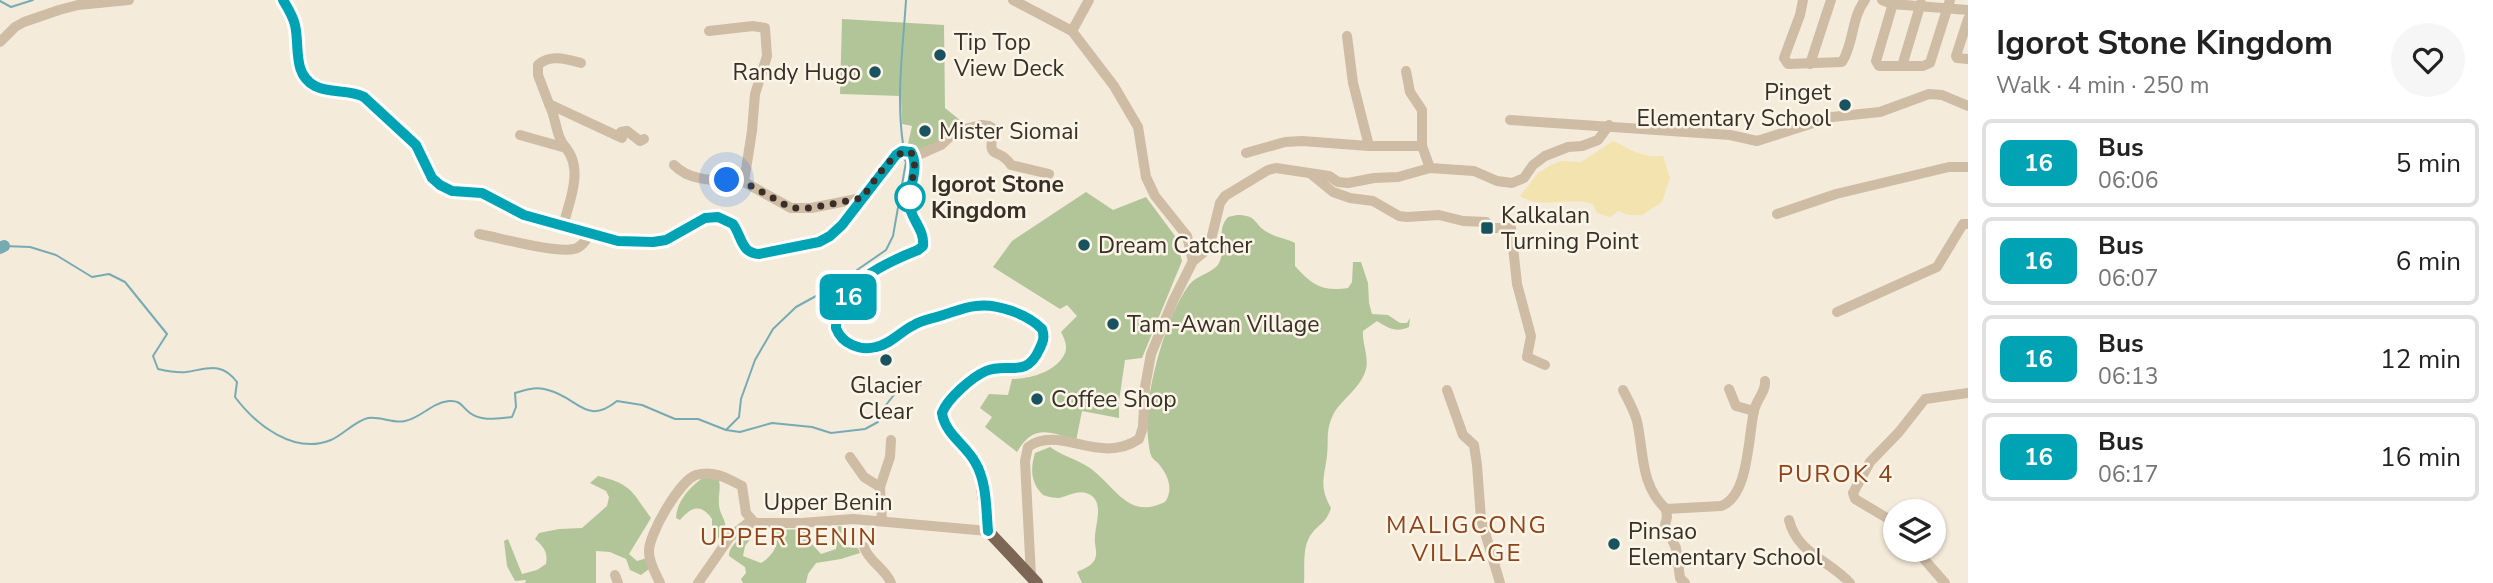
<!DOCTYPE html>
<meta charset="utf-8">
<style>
:root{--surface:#fff;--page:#f6f6f6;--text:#222;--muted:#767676;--line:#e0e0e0}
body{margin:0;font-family:"Nunito Sans",sans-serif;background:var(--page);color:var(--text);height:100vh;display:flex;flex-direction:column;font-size:26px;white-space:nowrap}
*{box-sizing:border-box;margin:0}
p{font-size:23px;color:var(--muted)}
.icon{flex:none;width:38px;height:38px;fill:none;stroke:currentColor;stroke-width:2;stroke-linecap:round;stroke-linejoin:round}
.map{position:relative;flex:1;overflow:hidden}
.side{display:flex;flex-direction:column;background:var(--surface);width:525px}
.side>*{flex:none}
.badge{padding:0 14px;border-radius:10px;font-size:24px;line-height:46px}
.fabs{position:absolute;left:1883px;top:499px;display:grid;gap:14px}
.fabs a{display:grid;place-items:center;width:63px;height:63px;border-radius:50%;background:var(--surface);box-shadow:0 2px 5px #0004;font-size:35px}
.you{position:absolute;width:35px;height:35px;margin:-18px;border:5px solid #fff;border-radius:50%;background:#1a73e8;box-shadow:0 0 0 10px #1a73e833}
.map>.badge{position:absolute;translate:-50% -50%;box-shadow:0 0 0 4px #fff}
.round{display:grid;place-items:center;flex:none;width:74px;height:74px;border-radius:37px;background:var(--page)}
.head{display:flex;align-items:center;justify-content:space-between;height:119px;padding:0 28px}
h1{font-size:33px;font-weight:700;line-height:52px}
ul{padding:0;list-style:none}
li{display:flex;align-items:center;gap:21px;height:88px;margin:0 14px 10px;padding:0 14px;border:4px solid var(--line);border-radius:10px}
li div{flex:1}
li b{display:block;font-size:26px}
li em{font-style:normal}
li .badge{min-width:77px;font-weight:700;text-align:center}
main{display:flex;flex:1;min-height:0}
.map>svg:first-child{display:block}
</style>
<main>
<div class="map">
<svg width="1968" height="583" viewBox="0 0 1968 583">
<rect width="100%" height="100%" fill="#f4ebdb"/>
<!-- green -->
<g fill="#b2c599">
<path d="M842 19 944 25 945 108 966 125 938 144 919 152 908 144 912 126 902 124 901 96 840 94Z"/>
<path d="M1086 192 1113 210 1146 197 1175 236 1182 261 1142 358 1125 360 1119 401V418L1082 411 1076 441C1050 431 1033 424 1017 452L985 427 992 417 980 408 989 394 1008 395 1012 379C1029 379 1057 372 1065 353 1068 346 1064 338 1061 332L1077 316 1067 305 1060 309 993 267 1012 241Z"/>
<path d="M1237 215C1258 215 1253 224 1267 232 1275 237 1286 238 1295 243V266C1312 285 1323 292 1348 288L1352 282 1353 262H1361L1368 283 1369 303 1372 314 1388 315 1400 323H1407L1410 318 1409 327C1396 333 1388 328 1377 321L1363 331C1362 343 1369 357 1366 369 1361 388 1343 398 1334 413 1325 431 1329 438 1327 456 1324 478 1319 487 1331 508 1326 524 1318 524 1310 536 1302 549 1305 569 1304 583H1082L1077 572C1083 569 1092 566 1095 559 1098 552 1094 545 1095 537 1095 524 1106 499 1086 493 1077 490 1068 496 1059 498 1054 498 1048 497 1043 495 1031 483 1030 470 1035 453L1050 447C1062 456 1077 459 1090 468 1116 487 1128 520 1165 502 1174 489 1168 475 1158 463 1156 461 1152 459 1151 455 1149 451 1147 429 1147 423 1147 386 1167 314 1189 285 1197 275 1215 272 1219 263 1227 248 1215 231 1228 217Z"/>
<path d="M598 476C632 484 632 492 651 518L629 554 637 561 647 558 649 569 641 575 630 570 626 559 610 552 596 551V583H525L526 580 515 581 507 566 504 541 508 539 522 574 537 570 546 564C548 552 544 547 535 539L539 533 559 529 582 528 607 506 609 497 606 491 590 483Z"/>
<path d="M704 477 719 480C721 489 718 496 719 505 720 516 728 521 725 534L717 539 712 529V519C701 503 691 507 680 520L676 518C677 500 690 487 704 477Z"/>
<path d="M838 526 844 527 843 541 845 547 858 548 860 553 841 559 816 563 808 574 806 583H743L741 579 746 573 745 567 729 556C729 545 741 538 749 532L752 537 745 546 743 556 761 563C773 556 781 543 775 530L808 529 812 544 821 554 836 549Z"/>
</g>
<!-- sand -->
<path fill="#f3e3ae" d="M1613 141C1633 150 1640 158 1663 156L1670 178 1662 202 1642 215H1628L1618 211 1610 217 1597 213 1593 204C1569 196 1542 210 1520 196L1538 173 1551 165 1562 161 1581 162Z"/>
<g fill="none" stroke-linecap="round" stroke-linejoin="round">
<!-- stream -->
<g stroke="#77abb4" stroke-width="2">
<path d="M0 1 11 7 33 0"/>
<path d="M903 144C896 96 903 48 906 0"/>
<path d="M4 246 30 247 56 255 92 277 109 274 125 282 167 334 153 356 158 369C167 371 177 373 186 372 207 369 221 361 237 382L235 397C256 425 294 455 331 440 343 435 355 421 368 418 380 416 394 424 405 421 421 418 431 403 449 401 461 400 462 407 470 413 482 422 499 418 512 417L516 407 515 393C526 390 536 386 548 390 579 398 586 426 617 401L642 405 675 419H698L726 430 740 432 772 423 812 427 831 433 865 429 878 422 882 410 897 391H911L923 383"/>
<path d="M726 430 739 417 741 399 755 360 773 329 796 307 816 296 840 289 857 270 886 250 893 236 906 162 904 158"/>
</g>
<!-- river -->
<path stroke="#77abb4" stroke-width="12" d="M0 248 4 246"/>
<!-- minor -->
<g stroke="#cebca5" stroke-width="10">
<path d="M1013 0 1072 31 1114 86 1138 127 1146 177 1155 196 1187 236 1193 261"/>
<path d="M1803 0 1800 15 1784 58 1788 64 1842 62C1854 44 1851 18 1865 0"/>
<path d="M1882 0 1892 4 1968 10"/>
<path d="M1894 0 1876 61 1879 66H1923L1930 63 1950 0"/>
<path d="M1968 19 1956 56 1957 58 1968 59"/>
<path d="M709 31 753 26 765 28 767 56 755 94 752 131 744 182 791 208H811L862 198"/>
<path d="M1072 31 1089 0"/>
<path d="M1347 36 1353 83 1369 146"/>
<path d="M0 42 15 27 24 22 59 10 78 5 129 0"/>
<path d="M1810 64 1831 0"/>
<path d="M1902 66 1921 3"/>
<path d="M1406 71 1410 92 1422 110V146"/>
<path d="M549 104 538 75V65C550 54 566 59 581 63"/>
<path d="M1510 120 1730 135 1757 141 1832 117 1880 112 1929 94 1942 95 1968 106"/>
<path d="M520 135 566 148C584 170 569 202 563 226"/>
<path d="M566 148C555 135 557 120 549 104L622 138 621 132 627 131 640 141 644 139"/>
<path d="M1246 153 1285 142 1302 141 1369 146H1422L1430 168"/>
<path d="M914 157 941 145 956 131 981 125 989 126 994 129C986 164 998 145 1011 165L1049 174"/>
<path d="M674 165C691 183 721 180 744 182"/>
<path d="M1311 174 1333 192 1350 198 1373 201 1399 216 1407 217 1439 215 1463 221 1486 222 1487 228H1511L1517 284 1531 336 1527 357 1545 365"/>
<path d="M1777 214 1836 194 1949 167H1968"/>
<path d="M479 234C501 238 553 253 574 249 582 247 586 240 590 234"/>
<path d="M1837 312 1937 267 1963 224H1968"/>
<path d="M1729 389 1736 406 1754 411"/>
<path d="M1447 390 1463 435 1474 445 1477 465 1481 519 1500 583"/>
<path d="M1623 390C1628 400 1634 410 1637 421 1644 453 1640 485 1666 509"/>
<path d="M850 457 864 477 880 487"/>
<path d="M1666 509 1721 506C1749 496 1748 437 1754 411 1756 400 1766 392 1765 381"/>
<path d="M1666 509 1667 517 1665 525 1676 548 1680 578 1685 583"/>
<path d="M1789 520C1797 553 1829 560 1850 583"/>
<path d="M882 521 880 487 890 457 891 440"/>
<path d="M1895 527 1887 518 1855 499 1853 493 1870 462 1899 432 1925 399 1968 393"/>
<path d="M864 547C869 562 885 568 891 583"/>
<path d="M1916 550 1945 583"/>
<path d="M615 575 618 583"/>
<path d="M1031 576 1025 461 1028 447C1060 424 1099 466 1139 439L1143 427 1145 387 1151 354 1173 301 1193 261 1209 248 1220 203 1225 196 1268 170 1276 168 1329 176 1338 182 1348 183 1374 178 1398 177 1430 168 1474 171 1497 181 1512 183 1524 178 1533 165 1545 156 1568 147 1582 146 1598 140 1609 125"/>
<path d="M660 583C656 574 649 563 649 552 648 535 680 480 696 475 713 470 727 478 742 486L746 513 755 523"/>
<path d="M698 583 730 537 748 523H802L853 519 988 531"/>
</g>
<!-- major -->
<path stroke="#7c6757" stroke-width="12" d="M283 0C288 8 293 16 295 25 300 47 292 74 315 86 331 94 349 89 364 97L416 145 432 178 440 185 452 192 482 193 524 215 618 241 653 242 666 240 700 219 711 217 724 219 733 224C742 237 741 254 759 254L819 242 830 236 842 225 896 155 902 151 911 152C921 167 909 187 909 203 909 219 924 229 923 246L918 250C900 257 881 264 865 276 840 296 815 345 867 348 886 349 898 333 914 325 921 320 931 319 939 316 970 307 984 302 1016 314 1025 317 1039 321 1043 331 1045 336 1043 341 1041 346 1025 384 1005 359 983 372 968 382 948 397 942 413L947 428 974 459 980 472 988 531 1037 583"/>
</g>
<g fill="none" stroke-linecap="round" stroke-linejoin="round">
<defs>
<path id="line" d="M283 0C288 8 293 16 295 25 300 46 292 74 315 86 331 94 349 89 364 97L416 145 432 178 440 185 452 191 482 193 524 215 618 241 653 242 666 240 705 218 718 217 733 224C742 237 741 253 759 254L819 242 830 236 842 225 896 155 902 151 911 152C920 167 909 187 909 203 910 219 925 229 923 246L918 250C885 263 835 285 836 328 842 344 860 351 876 347 891 344 901 331 914 325 922 320 931 319 940 316 951 313 964 307 976 306 996 303 1028 314 1042 329 1045 337 1043 342 1039 350 1026 379 1007 362 986 371 972 377 947 399 942 413 945 434 966 445 975 462 987 482 986 509 988 531"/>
</defs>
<!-- line casing -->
<use href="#line" stroke="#fff" stroke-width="16"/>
<!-- line -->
<use href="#line" stroke="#00a3b4" stroke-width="10"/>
<!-- walk -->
<path stroke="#392f27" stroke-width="7" stroke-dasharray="0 12.6" d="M727 180 744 182 791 208H811L862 198C873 184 892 148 911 152L915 161 910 197"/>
</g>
<!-- markers -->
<g fill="#18535f" stroke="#fbf5e8" stroke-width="2.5">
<circle cx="940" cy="55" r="7"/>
<circle cx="875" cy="72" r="7"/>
<circle cx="1845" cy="105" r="7"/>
<circle cx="925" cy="131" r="7"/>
<rect x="1480" y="221" width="14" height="14" rx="3.5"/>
<circle cx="1084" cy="245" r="7"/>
<circle cx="1113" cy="324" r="7"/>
<circle cx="886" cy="360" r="7"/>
<circle cx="1037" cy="399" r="7"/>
<circle cx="1614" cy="544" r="7"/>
</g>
<circle fill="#fff" stroke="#00a3b4" stroke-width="3.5" cx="910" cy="197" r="14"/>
<g text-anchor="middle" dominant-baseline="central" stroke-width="5" stroke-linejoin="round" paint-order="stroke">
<!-- poi labels -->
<g font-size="23" fill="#392f27" stroke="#fbf5e8" text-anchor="start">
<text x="954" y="42">Tip Top<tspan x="954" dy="26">View Deck</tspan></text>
<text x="861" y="72" text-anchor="end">Randy Hugo</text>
<text x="1831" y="92" text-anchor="end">Pinget<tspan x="1831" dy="26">Elementary School</tspan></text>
<text x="939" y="131">Mister Siomai</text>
<text x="1501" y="215">Kalkalan<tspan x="1501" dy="26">Turning Point</tspan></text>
<text x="1098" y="245">Dream Catcher</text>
<text x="1127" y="324">Tam-Awan Village</text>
<text x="886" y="385" text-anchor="middle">Glacier<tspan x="886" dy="26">Clear</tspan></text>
<text x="1051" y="399">Coffee Shop</text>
<text x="1628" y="531">Pinsao<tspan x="1628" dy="26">Elementary School</tspan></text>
</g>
<!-- stop labels -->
<g font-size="23" font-weight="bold" fill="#392f27" stroke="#fbf5e8" text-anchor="start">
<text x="931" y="184">Igorot Stone<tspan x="931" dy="26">Kingdom</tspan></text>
</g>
<!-- street labels -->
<g font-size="23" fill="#392f27" stroke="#fbf5e8">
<text x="828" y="502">Upper Benin</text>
</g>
<!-- neighbourhood labels -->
<g font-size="24" letter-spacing="2" fill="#904218" stroke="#fbf5e8">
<text x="1836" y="474">PUROK 4</text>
<text x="1467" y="525">MALIGCONG<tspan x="1467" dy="28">VILLAGE</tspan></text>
<text x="789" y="537">UPPER BENIN</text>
</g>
</g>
</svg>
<div class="fabs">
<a><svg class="icon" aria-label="layers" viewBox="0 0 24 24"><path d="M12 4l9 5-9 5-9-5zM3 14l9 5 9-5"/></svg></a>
</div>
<div class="you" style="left:727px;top:180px"></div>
<b class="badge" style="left:848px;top:297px;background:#00a3b4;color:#fff">16</b>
</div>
<section class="side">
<div class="head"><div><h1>Igorot Stone Kingdom</h1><p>Walk · 4 min · 250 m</p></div><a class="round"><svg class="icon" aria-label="heart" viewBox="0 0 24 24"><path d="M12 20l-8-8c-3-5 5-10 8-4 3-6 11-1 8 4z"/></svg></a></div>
<ul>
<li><span class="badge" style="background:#00a3b4;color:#fff">16</span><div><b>Bus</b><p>06:06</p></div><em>5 min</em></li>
<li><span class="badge" style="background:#00a3b4;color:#fff">16</span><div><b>Bus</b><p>06:07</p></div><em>6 min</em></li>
<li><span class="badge" style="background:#00a3b4;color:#fff">16</span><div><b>Bus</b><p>06:13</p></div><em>12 min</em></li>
<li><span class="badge" style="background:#00a3b4;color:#fff">16</span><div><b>Bus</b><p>06:17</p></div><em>16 min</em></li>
</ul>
</section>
</main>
